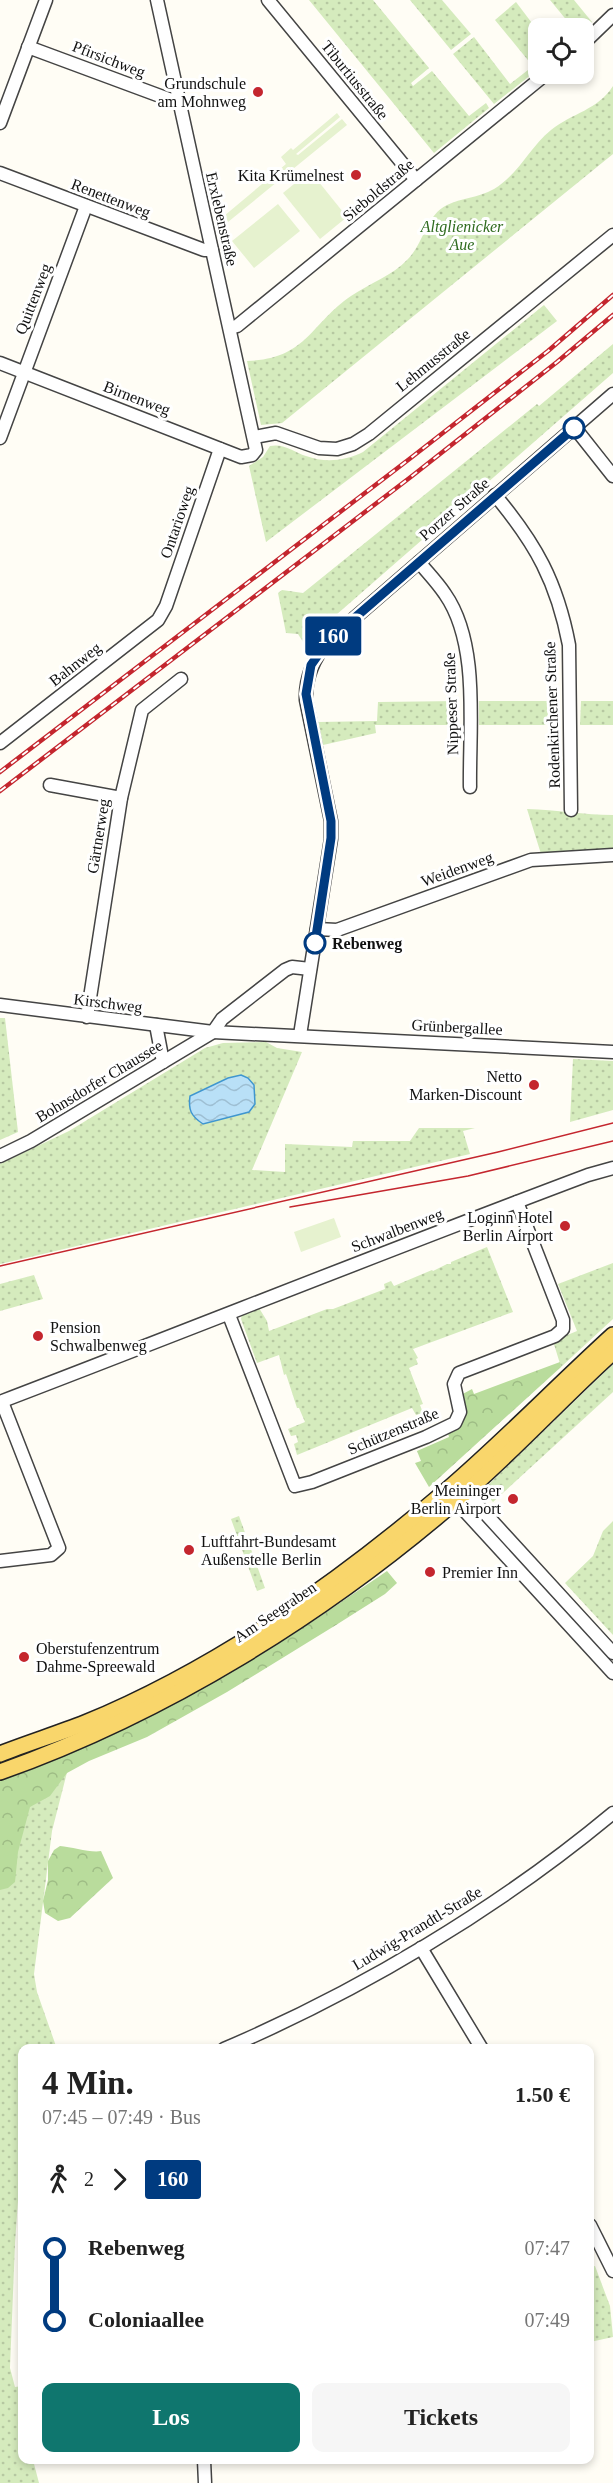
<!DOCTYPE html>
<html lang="de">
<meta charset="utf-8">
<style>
:root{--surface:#fff;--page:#f6f6f6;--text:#222;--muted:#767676;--accent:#0f766e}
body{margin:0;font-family:Georgia,serif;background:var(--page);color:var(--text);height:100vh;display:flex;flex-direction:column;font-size:22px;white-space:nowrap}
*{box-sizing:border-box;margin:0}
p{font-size:20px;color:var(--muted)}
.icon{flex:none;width:33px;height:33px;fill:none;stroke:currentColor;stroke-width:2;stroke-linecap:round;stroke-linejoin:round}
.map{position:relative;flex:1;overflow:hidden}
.side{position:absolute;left:18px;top:2044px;width:576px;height:420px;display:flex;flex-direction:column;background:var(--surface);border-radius:12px;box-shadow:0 3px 9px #0003}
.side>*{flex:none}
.badge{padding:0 12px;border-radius:4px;font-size:21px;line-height:39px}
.buttons{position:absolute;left:528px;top:18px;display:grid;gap:12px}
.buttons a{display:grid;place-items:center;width:66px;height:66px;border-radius:12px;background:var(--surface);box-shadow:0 3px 9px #0003;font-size:30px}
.map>.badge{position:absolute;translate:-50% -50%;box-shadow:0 0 0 3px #fff}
.legs{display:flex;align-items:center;gap:9px;height:66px;padding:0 24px;font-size:20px}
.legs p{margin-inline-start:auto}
.head{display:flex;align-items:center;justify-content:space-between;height:102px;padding:0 24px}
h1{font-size:33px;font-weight:600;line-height:45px}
.primary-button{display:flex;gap:12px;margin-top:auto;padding:12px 24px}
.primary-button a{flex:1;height:69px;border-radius:12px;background:var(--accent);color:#fff;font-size:24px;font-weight:600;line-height:69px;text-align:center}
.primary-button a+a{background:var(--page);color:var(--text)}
ul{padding:0 24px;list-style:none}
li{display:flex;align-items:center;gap:21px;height:72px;font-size:22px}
li i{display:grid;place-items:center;width:9px;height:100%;margin:0 8px;background:currentColor}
li i::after{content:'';width:15px;height:15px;margin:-8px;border:4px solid;border-radius:50%;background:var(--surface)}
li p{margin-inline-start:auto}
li:first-child i{background:linear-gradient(#0000 50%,currentColor 0)}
li:last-child i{background:linear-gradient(currentColor 50%,#0000 0)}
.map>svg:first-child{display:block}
</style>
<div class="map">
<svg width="613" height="2483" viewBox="0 0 613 2483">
<defs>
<pattern id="green-dots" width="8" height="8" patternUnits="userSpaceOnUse" patternTransform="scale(1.5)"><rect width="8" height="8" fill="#d5ebbd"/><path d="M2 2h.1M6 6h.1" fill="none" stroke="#b6c8a1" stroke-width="1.8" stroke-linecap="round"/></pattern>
<pattern id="forest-crowns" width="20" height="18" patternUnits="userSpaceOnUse" patternTransform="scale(1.5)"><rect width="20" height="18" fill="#b9dc9c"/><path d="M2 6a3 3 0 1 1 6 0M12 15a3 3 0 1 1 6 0" fill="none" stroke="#9ebc85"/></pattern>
<pattern id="water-waves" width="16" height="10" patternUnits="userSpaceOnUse" patternTransform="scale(1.5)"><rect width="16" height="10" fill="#b9e0f7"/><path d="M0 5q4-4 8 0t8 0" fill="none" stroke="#9ebfd3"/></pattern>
</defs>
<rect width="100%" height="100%" fill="#fffdf5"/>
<!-- green -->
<g fill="url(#green-dots)">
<path d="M309 0H373L429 68 411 83 413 86 432 71 469 116 486 103 489 108 434 153Z"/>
<path d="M410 0H442L471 34 451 50Z"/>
<path d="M550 0H574L592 22 584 30 573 28Z"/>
<path d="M516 2 538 31V68L536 70 495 20Z"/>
<path d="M474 37 510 84 528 70 532 74 494 104 453 54Z"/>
<path d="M613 86V154L282 423 261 425 247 361C307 359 310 324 351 296 370 283 392 276 408 259 424 243 426 215 447 205 461 198 478 198 494 189 518 175 530 147 551 130 572 113 598 110 613 86Z"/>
<path d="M544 305 557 321 266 542 249 466 263 457 270 446C284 443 294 452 306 456 325 463 345 461 363 452Z"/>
<path d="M613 344V373L320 629 321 636 308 650 298 634 286 633 278 593 282 590 303 593 537 404 539 406Z"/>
<path d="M458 701V725H375L376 733 323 745 318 722 377 721 378 702Z"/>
<rect x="479" y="701" width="80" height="24"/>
<path d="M581 701H613V725H580Z"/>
<path d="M527 809C557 810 584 815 613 815V850L541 854Z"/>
<path d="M0 1018H5L18 1132 0 1140Z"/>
<path d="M266 1042 277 1048 302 1052 252 1170 285 1172V1144L352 1147 353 1141H410L419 1128H475L463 1131 470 1154 0 1264V1164L69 1131 205 1048 223 1043Z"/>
<path d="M573 1059 613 1061V1110L570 1122Z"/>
<path d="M487 1247 513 1312 413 1349 418 1358 416 1359 418 1364 409 1368 423 1404 420 1405 423 1413 416 1415 412 1408 297 1455 294 1444 298 1442 296 1435 291 1436 288 1429 305 1422 299 1408H297L286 1374 284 1375 279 1355 257 1363 241 1319 242 1315 259 1308 267 1321 269 1331 327 1309H333L385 1289 384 1284 391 1281 394 1286 432 1270 433 1271 447 1264H451V1262Z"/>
<path d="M613 1263V1319L561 1367 553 1341 577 1331 558 1284Z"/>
<path d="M34 1275 43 1299 0 1311V1284Z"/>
<path d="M613 1364V1392L493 1502 487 1495V1486Z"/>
<path d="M239 1516 265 1588 257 1591 231 1519Z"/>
<path d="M613 1521V1635L565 1583 593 1556 603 1531Z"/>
<path d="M72 1753 52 1831 34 1974 37 1992 57 2049H22V2144L15 2243 10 2368 15 2387 22 2386V2460H33L39 2483H0V1781Z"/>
<path d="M595 2266 610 2306 613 2337 590 2342V2267Z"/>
</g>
<!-- forest -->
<g fill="url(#forest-crowns)">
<path d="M560 1362 561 1367 429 1487 415 1463 421 1461 417 1451 449 1437 448 1433 459 1396 472 1389 474 1394Z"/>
<path d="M387 1571 397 1583 385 1594 336 1625 227 1692 147 1737 89 1761 67 1773 50 1796 30 1807 18 1852 15 1882 8 1888 0 1890V1781C82 1749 162 1712 238 1668 289 1639 338 1604 387 1571Z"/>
<path d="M60 1846C72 1847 91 1853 101 1851L113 1878 70 1918 58 1921 45 1913 43 1901 48 1880V1861L54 1850Z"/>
</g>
<!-- pitch -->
<g fill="#e6f2cf">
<path d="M337 113 340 117 296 154 298 155 342 119 347 125 228 222 224 216 286 164 281 157 291 148 293 150Z"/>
<path d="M310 171 347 217 320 239 283 193Z"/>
<path d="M278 204 300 231 254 268 232 241Z"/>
<path d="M334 1218 341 1237 301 1252 294 1232Z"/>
</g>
<!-- water -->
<path fill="url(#water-waves)" stroke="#3f96cf" stroke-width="1.5" d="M241 1075 248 1078 254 1085 255 1104 249 1112 203 1124C191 1116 188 1110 190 1096L228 1078Z"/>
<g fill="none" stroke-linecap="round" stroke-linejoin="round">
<defs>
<g id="minor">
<path d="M268 0 416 180"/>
<path d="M584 43 613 15"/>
<path d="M28 47 171 100 178 99"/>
<path d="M0 123 46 0"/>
<path d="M0 173 204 250H212"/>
<path d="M230 328 237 326 546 74"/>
<path d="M0 363 241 457 252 455 256 450 157 0"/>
<path d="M575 428 613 476"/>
<path d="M254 437 276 433 319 448 337 449 353 444 369 434 613 235"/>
<path d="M0 438 86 206"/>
<path d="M495 495C536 544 557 582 569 645L571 810"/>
<path d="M419 562C427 572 437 582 445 594 480 644 469 728 470 787"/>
<path d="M0 743 158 620 166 606 220 449"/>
<path d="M50 785 121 798"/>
<path d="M317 929 337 930 531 860 613 855"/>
<path d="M0 1005 213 1032 613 1052"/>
<path d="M87 1017 121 798 142 710 181 679"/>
<path d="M156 1025 163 1062"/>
<path d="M300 1035 331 839V821L306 700C305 677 314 658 328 641L613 394"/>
<path d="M0 1156 31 1141 213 1032 222 1019 285 970 292 967 310 969"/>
<path d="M229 1315 295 1486 312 1482 426 1437 455 1423 460 1412 454 1384 459 1373 555 1336 563 1329V1320L517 1202"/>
<path d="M0 1402C196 1327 391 1249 588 1175L613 1168"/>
<path d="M461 1487 613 1653"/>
<path d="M451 1496 613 1673"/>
<path d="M0 1561 51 1555 59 1548 2 1402"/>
<path d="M421 1948 482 2049"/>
<path d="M224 2049C360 1991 499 1908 613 1813"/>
<path d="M590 2225 613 2271"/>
<path d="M204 2460 205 2483"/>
</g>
<g id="major">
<path d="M0 1754C28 1743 57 1734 85 1723 218 1668 338 1583 447 1490 504 1441 557 1386 613 1335"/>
<path d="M0 1772C166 1713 325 1614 458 1499 512 1453 560 1400 613 1352"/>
</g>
</defs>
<!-- minor casing -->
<use href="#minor" stroke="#444" stroke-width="15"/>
<!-- major casing -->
<use href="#major" stroke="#222" stroke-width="18"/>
<!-- minor -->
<use href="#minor" stroke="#fff" stroke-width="12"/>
<!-- major -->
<use href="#major" stroke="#f9d66b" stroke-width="15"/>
<!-- tram -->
<g stroke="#c4262e" stroke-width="1.5">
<path d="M290 1207 468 1176 613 1141"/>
<path d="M0 1266 498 1152 613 1123"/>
</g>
<defs>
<g id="rail">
<path d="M0 772 412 457 548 351 613 295"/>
<path d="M0 791 412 476 557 362 613 315"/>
</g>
</defs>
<!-- rail casing -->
<use href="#rail" stroke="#c4262e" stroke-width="4.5"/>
<!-- rail -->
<use href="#rail" stroke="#fff" stroke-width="2" stroke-dasharray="7" stroke-linecap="butt"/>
</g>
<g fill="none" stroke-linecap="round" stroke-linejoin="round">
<defs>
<path id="line-1" d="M315 943 331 838V821L306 694 311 665 328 641 574 428"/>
</defs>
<!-- line-1 casing -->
<use href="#line-1" stroke="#fff" stroke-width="14"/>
<!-- line-1 -->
<use href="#line-1" stroke="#003b80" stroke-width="9"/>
</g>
<!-- markers -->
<g fill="#c4262e" stroke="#fff" stroke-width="2">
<circle cx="258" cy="92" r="6"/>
<circle cx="356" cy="175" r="6"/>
<circle cx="534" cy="1085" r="6"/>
<circle cx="565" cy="1226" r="6"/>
<circle cx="38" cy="1336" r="6"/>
<circle cx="513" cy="1499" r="6"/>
<circle cx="189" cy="1550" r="6"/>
<circle cx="430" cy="1572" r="6"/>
<circle cx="24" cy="1657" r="6"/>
</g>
<g fill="#fff" stroke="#003b80" stroke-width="3">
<circle cx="574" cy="428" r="10"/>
<circle cx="315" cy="943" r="10"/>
</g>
<g text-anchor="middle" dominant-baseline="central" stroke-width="6" stroke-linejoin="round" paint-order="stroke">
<!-- street labels -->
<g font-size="16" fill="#111" stroke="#fff">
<text transform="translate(109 59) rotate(21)">Pfirsichweg</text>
<text transform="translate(355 80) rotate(51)">Tiburtiusstraße</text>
<text transform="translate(378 190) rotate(-40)">Sieboldstraße</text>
<text transform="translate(111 198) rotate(21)">Renettenweg</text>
<text transform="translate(222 219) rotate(77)">Erxlebenstraße</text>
<text transform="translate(33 299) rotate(-69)">Quittenweg</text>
<text transform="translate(433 360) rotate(-39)">Lehmusstraße</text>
<text transform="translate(137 398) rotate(21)">Birnenweg</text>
<text transform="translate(454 509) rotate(-41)">Porzer Straße</text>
<text transform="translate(177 522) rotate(-71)">Ontarioweg</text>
<text transform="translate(75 664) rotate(-38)">Bahnweg</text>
<text transform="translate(451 704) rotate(-92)">Nippeser Straße</text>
<text transform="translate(552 715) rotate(-92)">Rodenkirchener Straße</text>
<text transform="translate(98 836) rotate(-81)">Gärtnerweg</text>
<text transform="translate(457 869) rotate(-20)">Weidenweg</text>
<text transform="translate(108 1003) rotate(7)">Kirschweg</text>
<text transform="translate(457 1027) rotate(3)">Grünbergallee</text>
<text transform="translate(99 1081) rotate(-31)">Bohnsdorfer Chaussee</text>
<text transform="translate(397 1230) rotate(-21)">Schwalbenweg</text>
<text transform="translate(393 1431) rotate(-23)">Schützenstraße</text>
<text transform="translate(275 1612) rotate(-34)">Am Seegraben</text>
<text transform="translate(417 1928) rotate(-31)">Ludwig-Prandtl-Straße</text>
</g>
<!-- poi labels -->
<g font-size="16" fill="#111" stroke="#fff" text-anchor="end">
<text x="246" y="83">Grundschule<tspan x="246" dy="18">am Mohnweg</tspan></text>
<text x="344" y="175">Kita Krümelnest</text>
<text x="522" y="1076">Netto<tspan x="522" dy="18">Marken-Discount</tspan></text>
<text x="553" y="1217">Loginn Hotel<tspan x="553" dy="18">Berlin Airport</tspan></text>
<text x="50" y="1327" text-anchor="start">Pension<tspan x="50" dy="18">Schwalbenweg</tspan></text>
<text x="501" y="1490">Meininger<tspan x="501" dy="18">Berlin Airport</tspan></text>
<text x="201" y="1541" text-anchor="start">Luftfahrt-Bundesamt<tspan x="201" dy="18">Außenstelle Berlin</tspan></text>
<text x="442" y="1572" text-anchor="start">Premier Inn</text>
<text x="36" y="1648" text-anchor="start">Oberstufenzentrum<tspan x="36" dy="18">Dahme-Spreewald</tspan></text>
</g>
<!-- park labels -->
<g font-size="16" font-style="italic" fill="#2f6b1f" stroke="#fff">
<text x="462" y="226">Altglienicker<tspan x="462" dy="18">Aue</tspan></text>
</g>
<!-- stop labels -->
<g font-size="16" font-weight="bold" fill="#111" stroke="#fff" text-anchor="start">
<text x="332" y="943">Rebenweg</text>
</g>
</g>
</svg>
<div class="buttons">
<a><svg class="icon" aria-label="locate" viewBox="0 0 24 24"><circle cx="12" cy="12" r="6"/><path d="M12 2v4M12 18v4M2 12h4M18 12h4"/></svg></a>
</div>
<b class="badge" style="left:333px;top:636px;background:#003b80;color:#fff">160</b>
<section class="side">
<div class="head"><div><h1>4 Min.</h1><p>07:45 – 07:49 · Bus</p></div><b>1.50 €</b></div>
<div class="legs"><svg class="icon" aria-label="walk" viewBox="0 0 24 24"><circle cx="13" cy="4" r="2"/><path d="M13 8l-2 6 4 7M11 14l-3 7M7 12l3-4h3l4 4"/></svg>2<svg class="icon" aria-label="forward" viewBox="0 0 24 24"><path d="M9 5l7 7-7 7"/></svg><b class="badge" style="background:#003b80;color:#fff">160</b></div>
<ul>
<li><i style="color:#003b80"></i><b>Rebenweg</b><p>07:47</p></li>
<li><i style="color:#003b80"></i><b>Coloniaallee</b><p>07:49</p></li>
</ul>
<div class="primary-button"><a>Los</a><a>Tickets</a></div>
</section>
</div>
